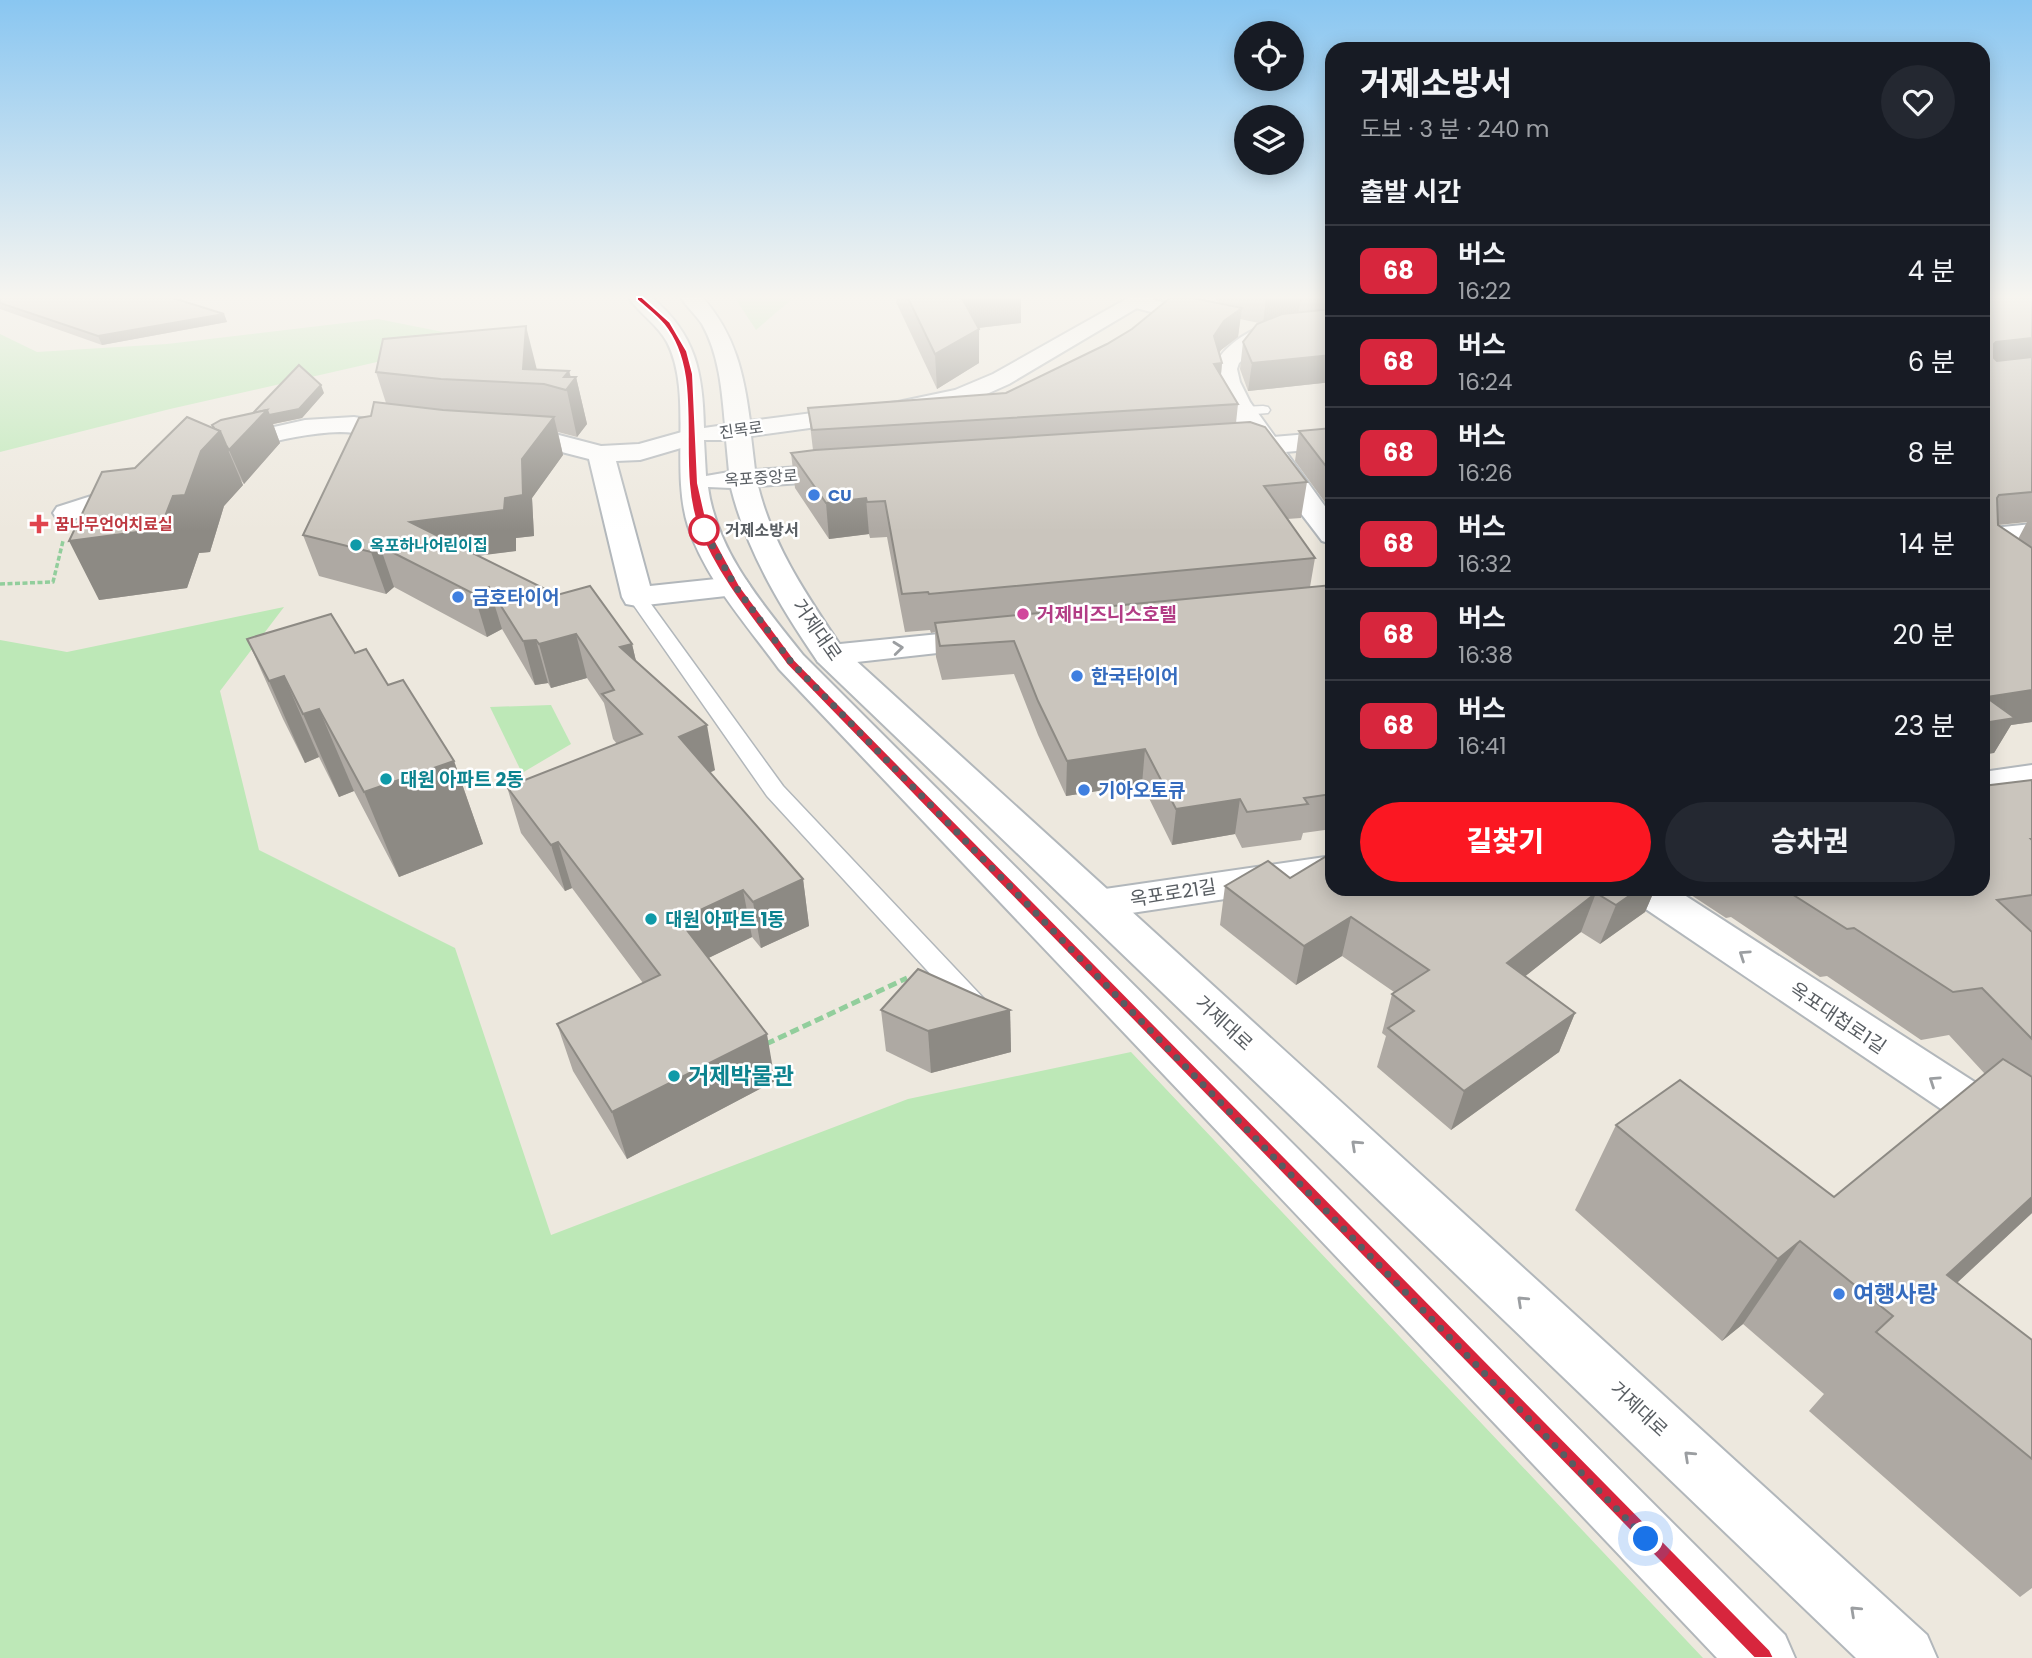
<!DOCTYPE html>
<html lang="ko">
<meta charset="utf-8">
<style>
:root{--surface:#171b24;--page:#242831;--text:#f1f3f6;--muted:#9ea1a6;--line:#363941;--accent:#fb1722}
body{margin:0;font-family:Poppins,"Noto Sans KR",sans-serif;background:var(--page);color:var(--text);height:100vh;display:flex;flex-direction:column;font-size:26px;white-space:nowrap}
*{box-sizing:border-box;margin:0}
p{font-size:23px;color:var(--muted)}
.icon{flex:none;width:38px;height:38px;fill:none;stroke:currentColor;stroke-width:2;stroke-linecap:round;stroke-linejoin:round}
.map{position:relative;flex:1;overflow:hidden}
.details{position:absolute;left:1325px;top:42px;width:665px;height:854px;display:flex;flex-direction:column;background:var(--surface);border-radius:21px;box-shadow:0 4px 18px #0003}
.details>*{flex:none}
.badge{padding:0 14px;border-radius:10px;font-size:24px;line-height:46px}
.fabs{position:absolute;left:1234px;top:21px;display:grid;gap:14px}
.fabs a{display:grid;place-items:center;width:70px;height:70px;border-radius:50%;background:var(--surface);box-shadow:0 4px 18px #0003;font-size:35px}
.you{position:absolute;width:35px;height:35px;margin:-18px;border:5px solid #fff;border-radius:50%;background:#1a73e8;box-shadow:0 0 0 10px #1a73e833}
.map>.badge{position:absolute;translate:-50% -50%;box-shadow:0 0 0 4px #fff}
h2{padding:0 35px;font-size:26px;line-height:63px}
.round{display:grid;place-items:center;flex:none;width:74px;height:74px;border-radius:37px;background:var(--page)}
.summary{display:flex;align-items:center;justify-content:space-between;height:119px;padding:0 35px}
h1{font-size:33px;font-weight:800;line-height:52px}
.action{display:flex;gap:14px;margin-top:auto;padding:14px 35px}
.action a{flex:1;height:80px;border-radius:42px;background:var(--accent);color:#fff;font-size:28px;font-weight:800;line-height:80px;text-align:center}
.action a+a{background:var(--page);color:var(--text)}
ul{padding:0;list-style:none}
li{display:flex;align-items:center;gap:21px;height:91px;padding:0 35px;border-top:2px solid var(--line)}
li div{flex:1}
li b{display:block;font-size:26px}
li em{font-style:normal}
li .badge{min-width:77px;font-weight:700;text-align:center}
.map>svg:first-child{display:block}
</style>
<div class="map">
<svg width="2032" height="1658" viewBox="0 0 2032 1658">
<rect width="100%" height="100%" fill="#ede8de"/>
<!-- green -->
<g fill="#bde8b7">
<path d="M735 298H793L756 330Z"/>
<path d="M378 319 478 339 170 409 0 452V334L37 352 167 344Z"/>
<path d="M284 607 220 691 259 850 455 948 551 1235 908 1099 1131 1052 1703 1658H0V640L67 652Z"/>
<path d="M551 705 571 744 522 773 490 707Z"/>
</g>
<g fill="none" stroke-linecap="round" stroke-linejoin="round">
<defs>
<g id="service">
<path d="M1263 406 1268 407 1270 410 1268 413 1243 415 1236 411 1243 407Z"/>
<path d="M637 592 643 593 783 786 987 1002 991 1009 987 1016 978 1019 969 1016 767 796 628 597Z"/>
</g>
<g id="minor">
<path d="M1146 298 1217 315 1220 320 1217 325 1209 327 1132 307 1128 303 1132 299Z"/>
<path d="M1263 327 1271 329 1274 334 1239 363 1237 369 1240 382 1250 402 1332 516V544L1322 541C1290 498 1224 419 1213 369 1220 350 1244 332 1263 327Z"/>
<path d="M354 417 417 427 421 432 417 437C393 443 365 432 340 432 302 433 264 444 226 453L217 450 213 445 217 440 305 420Z"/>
<path d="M510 430 555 434 601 446 639 444 689 430 698 433 702 438 698 443 640 460 616 461 650 586 735 577 746 580 750 586 746 592 735 595 637 606 626 604 622 597 589 459 554 450 501 443 497 438 501 433Z"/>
<path d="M135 482 145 484 149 490 145 496 67 521 57 519 53 513 57 507Z"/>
<path d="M2032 524V542L1983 547V529Z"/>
<path d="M989 629 1000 632 1005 639 1000 646 830 665 818 662 814 655 818 648 830 645Z"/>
<path d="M2032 765V789L1983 796V772Z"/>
<path d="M1332 856V883L1098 918 1084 914 1078 904 1084 894 1098 890Z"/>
<path d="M1625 889H1675L2032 1119V1165L2015 1159 1631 899Z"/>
</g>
<g id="tertiary">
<path d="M629 298H652C696 334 703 374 704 428L725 425C722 390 719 354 702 324 696 315 687 307 681 298H703C735 334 744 374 750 421L898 402 955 390 993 374 1128 298H1154L1009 384 971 401 898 416 751 436 755 470 844 464 853 466 857 472 853 478 844 480 758 486C773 547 808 597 842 648L1927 1635 1937 1658H1856L818 662C781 608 747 552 731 488L708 487C717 553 763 604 803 655L1785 1635 1795 1658H1717L779 669C747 625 705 579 688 526 670 469 693 392 667 342 657 324 641 315 629 298ZM704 440H726L729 472 706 476Z"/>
<path d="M1332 432V448L1226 457 1217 455 1213 449 1217 443 1226 441Z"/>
</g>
</defs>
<!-- service casing -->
<use href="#service" stroke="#b2b7bb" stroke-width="3"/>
<!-- minor casing -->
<use href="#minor" stroke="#b2b7bb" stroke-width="4"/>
<!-- tertiary casing -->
<use href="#tertiary" stroke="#b2b7bb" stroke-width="4"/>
<!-- path-far1 -->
<path stroke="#92ce9c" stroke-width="3.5" stroke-dasharray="5 2.5" stroke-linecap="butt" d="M0 584 53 582 63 541"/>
<!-- path -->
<path stroke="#92ce9c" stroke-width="5" stroke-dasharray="9 4.5" stroke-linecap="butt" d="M766 1044 907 978"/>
<!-- service -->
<use href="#service" fill="#fff" fill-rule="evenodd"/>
<!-- minor -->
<use href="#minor" fill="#fff" fill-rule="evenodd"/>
<!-- tertiary -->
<use href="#tertiary" fill="#fff" fill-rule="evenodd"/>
</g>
<!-- wall -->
<g fill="#aea9a3" fill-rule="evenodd">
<path d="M0 298 224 314 227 322 102 345 0 309Z"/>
<path d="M896 298H1021V323L978 328 979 363 937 389 896 302Z"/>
<path d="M1215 298H1332V382L1248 391 1240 369 1243 342 1259 323 1240 319 1238 337 1221 350 1219 353 1222 363 1221 375 1238 404 1236 423 1307 482 1301 518 1287 519 1315 558 1310 587 1332 585V829L1303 833 1301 840 1242 848 1235 834 1172 845 1142 784 1066 796 1038 735 1014 674 942 680 936 657 935 632 931 633 930 630 905 632 887 537 870 538 869 534 829 539 795 488 791 453 813 450 808 408 1006 393 1219 303Z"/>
<path d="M1983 298H2032V722L2011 725 1994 753ZM2027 522 2018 539 1998 525Z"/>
<path d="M537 370 569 371 571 377H576L587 424 577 437 558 432 563 455 532 498 534 536 516 538V551L478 555 632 644 636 661 715 770 710 773 803 879 809 926 761 948 752 937 708 958 775 1081 627 1159 573 1071 557 1024 643 983 572 888 565 891 521 833 507 787 617 744 613 739 604 703 587 678 551 688 548 683 535 685 502 629 487 637 394 587 386 594 319 576 303 535 371 416 386 403 376 372Z"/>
<path d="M324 393 302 418 273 424 280 443 244 484 240 479 243 485 224 506 210 552 199 553 187 588 99 600 135 468 213 428 212 425Z"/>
<path d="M1332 428V512L1295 461 1299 431Z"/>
<path d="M247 639 355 653 388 685 454 761 483 844 399 877 354 791 339 797 319 757 305 763 283 719Z"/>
<path d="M2032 780V1213L1957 1283 2032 1340V1588L2020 1597 1809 1411 1824 1394 1743 1324 1722 1341 1575 1210 1616 1125 1834 1197 1985 1074 1949 1035 1921 1040 1827 976 1820 977 1731 917 1726 918 1682 889H1983Z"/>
<path d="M1290 878 1332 889H1655L1645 912 1600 944 1581 932 1525 976 1575 1013 1559 1052 1451 1130 1377 1067 1386 1036 1382 1033 1392 994 1394 992 1342 956 1296 985 1220 925 1225 886Z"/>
<path d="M881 1010H1010L1011 1052 931 1073 886 1051Z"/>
</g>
<!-- shaded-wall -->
<g fill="#8d8a84">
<path d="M960 298H1021V323L961 330Z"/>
<path d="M1266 298H1301L1298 317 1263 324Z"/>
<path d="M1242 308 1238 337 1221 350 1211 366 1214 336 1224 321Z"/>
<path d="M224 314 227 322 102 345 98 336Z"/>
<path d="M526 326 537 370 523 369Z"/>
<path d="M979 329V363L937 389 935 354Z"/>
<path d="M2032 338V364L1983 369 1994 344 1996 342Z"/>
<path d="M1332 355V382L1248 391 1252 363Z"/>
<path d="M1222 363 1219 394 1214 364Z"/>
<path d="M569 371 572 383 576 377 587 424 577 437 564 377Z"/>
<path d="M321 385 324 393 302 418 273 424 280 443 244 484 229 450 267 410Z"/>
<path d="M554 417 563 455 532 498 534 536 516 538V551L423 563 410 522 522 459Z"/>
<path d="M220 431 243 485 224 506 210 552 199 553 187 588 99 600 69 541 173 496 201 451Z"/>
<path d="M866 498 869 534 829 539 826 503Z"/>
<path d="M380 546 394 587 386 594 371 552Z"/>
<path d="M489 587 502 629 487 637 474 594Z"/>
<path d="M576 634 587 678 551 688 539 644Z"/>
<path d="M536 640 548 683 535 685 523 641Z"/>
<path d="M632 644 642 687 620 647Z"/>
<path d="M284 676 319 757 305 763 269 681Z"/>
<path d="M2032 690V722L2011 725 1994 753 1983 755V703L1986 697Z"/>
<path d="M319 709 354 791 339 797 303 714Z"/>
<path d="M707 725 715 770 688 782 679 737Z"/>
<path d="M1145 749 1142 784 1066 796 1067 761Z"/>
<path d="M454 761 483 844 399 877 364 792Z"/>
<path d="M1240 799 1235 834 1172 845 1176 809Z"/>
<path d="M558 842 572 888 565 891 551 845Z"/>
<path d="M803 879 809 926 761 948 753 902Z"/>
<path d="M1639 889H1655L1645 912 1600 944 1616 905Z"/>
<path d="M743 890 752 937 690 967 679 920Z"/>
<path d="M1596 893 1581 932 1493 1002 1507 963Z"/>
<path d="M1351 917 1342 956 1296 985 1304 946Z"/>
<path d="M1010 1010 1011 1052 931 1073 928 1031Z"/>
<path d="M1575 1013 1559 1052 1451 1130 1464 1091Z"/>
<path d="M767 1034 775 1081 627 1159 612 1112Z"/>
<path d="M2032 1197V1213L1891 1344 1947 1275Z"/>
<path d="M1800 1241 1743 1324 1722 1341 1778 1259Z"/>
</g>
<!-- building -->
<g fill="#cac5bd" stroke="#8d8a84" stroke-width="2">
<path d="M0 298H173L224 314 98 336 0 303Z"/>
<path d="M908 298H962L979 329 935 354Z"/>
<path d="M1170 298H1193L1242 308 1224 321 1214 336 1222 363 1214 364 1238 404 812 430 808 408 1006 393 1107 344 1132 329Z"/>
<path d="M1983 298H2032V338L1996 342 1994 344V358L1997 361 2032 357V492L1999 495 1997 498 1998 525 2032 548V690L1986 697 2015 718 1983 723Z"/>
<path d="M1332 309V355L1252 363 1243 342 1257 324 1282 314Z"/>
<path d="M526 326 523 369 569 371 564 377H576L566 390 544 384 441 379 376 372 383 339Z"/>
<path d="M299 365 321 385 299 409 269 415 267 410 253 413Z"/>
<path d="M374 402 443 410 554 417 522 459 523 495 505 498 504 510 410 522 557 595 590 586 632 644 620 647 707 725 679 737 803 879 753 902 743 890 679 920 767 1034 612 1112 557 1024 660 975 558 842 551 845 507 787 642 734 602 694 614 690 576 634 539 644 536 640 523 641 489 587 474 594 380 546 371 552 303 535 359 418 371 416Z"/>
<path d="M267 410 229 450 226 445 220 431 215 429 212 425 221 420Z"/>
<path d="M187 417 220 431 201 451 185 495 173 496 160 529 69 541 102 472 135 468Z"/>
<path d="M1250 422 1265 427 1307 482 1264 486 1315 558 929 594 928 592 902 594 885 501 867 502 866 498 826 503 791 453 815 450Z"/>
<path d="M1332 428V474L1299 431Z"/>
<path d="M1332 585V794L1304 798 1308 804 1247 812 1240 799 1176 809 1145 749 1067 761 1038 701 1014 641 940 646 935 623Z"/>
<path d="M331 614 355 653 366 649 388 685 403 680 454 761 364 792 319 709 303 714 284 676 269 681 247 639Z"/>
<path d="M2032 780V839H2031L2032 840V895L1997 900 2032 932V1039L1982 988 1953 992 1854 928 1847 929 1784 889H1983V786Z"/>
<path d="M1325 857 1332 862V889H1639L1616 905 1596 893 1507 963 1575 1013 1464 1091 1388 1028 1414 1011 1392 994 1429 970 1351 917 1304 946 1225 886 1268 861 1290 878Z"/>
<path d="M918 969 1010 1010 928 1031 881 1010Z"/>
<path d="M2003 1059 2032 1077V1197L1947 1275 2032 1340V1459L1876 1332 1893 1316 1800 1241 1778 1259 1616 1125 1680 1080 1834 1197Z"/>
</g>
<!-- one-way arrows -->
<defs><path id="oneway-chevron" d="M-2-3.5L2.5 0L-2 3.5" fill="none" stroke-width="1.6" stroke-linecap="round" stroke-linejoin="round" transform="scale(1.75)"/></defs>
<g stroke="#9b9ea1">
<use href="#oneway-chevron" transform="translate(898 648) rotate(-6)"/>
<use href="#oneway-chevron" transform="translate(1744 955) rotate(-146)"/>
<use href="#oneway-chevron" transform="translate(1934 1081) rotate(-146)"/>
<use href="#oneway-chevron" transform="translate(1356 1145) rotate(-137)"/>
<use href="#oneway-chevron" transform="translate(1522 1301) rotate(-137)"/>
<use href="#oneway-chevron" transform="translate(1689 1456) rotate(-137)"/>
<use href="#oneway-chevron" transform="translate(1855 1611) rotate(-137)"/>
</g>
<!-- sky -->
<linearGradient id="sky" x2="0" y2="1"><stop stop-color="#89c6f1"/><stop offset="0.56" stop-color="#f7f5f0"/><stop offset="1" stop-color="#f7f5f0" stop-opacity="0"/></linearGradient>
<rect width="2032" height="531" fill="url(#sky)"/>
<!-- line -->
<path fill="#d7263d" stroke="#fff" stroke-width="2" d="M637 297H642L670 322 687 351 693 374 698 483 708 527 740 586 795 660 1770 1650 1774 1658H1754L787 665C756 623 716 576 698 527 674 465 706 377 664 325 657 316 646 308 637 300Z"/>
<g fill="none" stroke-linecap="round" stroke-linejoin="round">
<!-- walk -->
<path stroke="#585d62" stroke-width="7" stroke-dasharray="0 12.6" d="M704 530 702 527 735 586 791 662 1646 1539"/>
</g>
<!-- markers -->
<g fill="#3f7fe0" stroke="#fff" stroke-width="2.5">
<circle cx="814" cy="495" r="7"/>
<circle cx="458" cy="597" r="7"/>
<circle cx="1077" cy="676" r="7"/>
<circle cx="1084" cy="790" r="7"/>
<circle cx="1839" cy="1294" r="7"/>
</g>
<path fill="#e0444e" stroke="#fff" stroke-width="2.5" d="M35.5 513.5h7v7h7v7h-7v7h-7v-7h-7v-7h7z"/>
<circle fill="#fff" stroke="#d7263d" stroke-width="3.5" cx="704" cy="530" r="14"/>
<g fill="#0f9aa8" stroke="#fff" stroke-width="2.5">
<circle cx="356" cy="545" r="7"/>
<circle cx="386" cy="779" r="7"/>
<circle cx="651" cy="919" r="7"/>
<circle cx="674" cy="1076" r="7"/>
</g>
<circle fill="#d1479c" stroke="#fff" stroke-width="2.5" cx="1023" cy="614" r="7"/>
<g text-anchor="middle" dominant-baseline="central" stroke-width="5" stroke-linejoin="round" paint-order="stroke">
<!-- far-street labels -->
<g font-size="16" fill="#585d62" stroke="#fff">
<text transform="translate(741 430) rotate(-8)">진목로</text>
<text transform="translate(761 478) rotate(-4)">옥포중앙로</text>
</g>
<!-- far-shop labels -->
<g font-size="16" font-weight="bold" fill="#366cbe" stroke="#fff" text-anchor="start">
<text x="828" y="495">CU</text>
</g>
<!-- far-health labels -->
<g font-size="16" font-weight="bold" fill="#be3a42" stroke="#fff" text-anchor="start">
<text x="55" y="524">꿈나무언어치료실</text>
</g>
<!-- far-stop labels -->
<g font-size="16" font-weight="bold" fill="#585d62" stroke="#fff" text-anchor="start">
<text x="725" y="530">거제소방서</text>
</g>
<!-- far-culture labels -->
<g font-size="16" font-weight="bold" fill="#0d838f" stroke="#fff" text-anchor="start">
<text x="370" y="545">옥포하나어린이집</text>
</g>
<!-- shop labels -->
<g font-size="19" font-weight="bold" fill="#366cbe" stroke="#fff" text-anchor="start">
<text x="472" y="597">금호타이어</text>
<text x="1091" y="676">한국타이어</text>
<text x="1098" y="790">기아오토큐</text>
</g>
<!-- hotel labels -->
<g font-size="19" font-weight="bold" fill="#b23c85" stroke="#fff" text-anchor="start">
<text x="1037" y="614">거제비즈니스호텔</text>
</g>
<!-- street labels -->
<g font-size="19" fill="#585d62" stroke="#fff">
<text transform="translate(817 630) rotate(55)">거제대로</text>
<text transform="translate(1173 893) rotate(-9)">옥포로21길</text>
<text transform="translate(1838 1018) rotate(34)">옥포대첩로1길</text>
<text transform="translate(1224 1023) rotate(43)">거제대로</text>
<text transform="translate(1639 1409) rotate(43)">거제대로</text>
</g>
<!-- culture labels -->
<g font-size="19" font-weight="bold" fill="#0d838f" stroke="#fff" text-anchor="start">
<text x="400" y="779">대원 아파트 2동</text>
<text x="665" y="919">대원 아파트 1동</text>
</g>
<!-- near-culture labels -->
<g font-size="23" font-weight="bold" fill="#0d838f" stroke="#fff" text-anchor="start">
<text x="688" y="1076">거제박물관</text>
</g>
<!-- near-shop labels -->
<g font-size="23" font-weight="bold" fill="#366cbe" stroke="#fff" text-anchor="start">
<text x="1853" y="1294">여행사랑</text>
</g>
</g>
</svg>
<div class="fabs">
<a><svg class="icon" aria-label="locate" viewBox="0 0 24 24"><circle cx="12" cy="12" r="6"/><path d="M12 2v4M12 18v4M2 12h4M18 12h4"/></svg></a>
<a><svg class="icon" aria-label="layers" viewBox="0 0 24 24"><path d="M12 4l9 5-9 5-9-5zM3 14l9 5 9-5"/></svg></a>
</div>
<div class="you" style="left:1646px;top:1539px"></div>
<section class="details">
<div class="summary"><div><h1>거제소방서</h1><p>도보 · 3 분 · 240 m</p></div><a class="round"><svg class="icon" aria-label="heart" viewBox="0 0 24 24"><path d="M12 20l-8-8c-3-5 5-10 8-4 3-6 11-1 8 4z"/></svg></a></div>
<h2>출발 시간</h2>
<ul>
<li><span class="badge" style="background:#d7263d;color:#fff">68</span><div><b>버스</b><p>16:22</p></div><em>4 분</em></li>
<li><span class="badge" style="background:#d7263d;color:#fff">68</span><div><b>버스</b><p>16:24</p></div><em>6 분</em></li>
<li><span class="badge" style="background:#d7263d;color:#fff">68</span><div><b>버스</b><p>16:26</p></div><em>8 분</em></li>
<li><span class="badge" style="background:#d7263d;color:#fff">68</span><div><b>버스</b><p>16:32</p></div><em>14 분</em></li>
<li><span class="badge" style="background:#d7263d;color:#fff">68</span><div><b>버스</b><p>16:38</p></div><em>20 분</em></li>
<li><span class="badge" style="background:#d7263d;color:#fff">68</span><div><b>버스</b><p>16:41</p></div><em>23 분</em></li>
</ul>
<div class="action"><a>길찾기</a><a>승차권</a></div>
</section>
</div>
